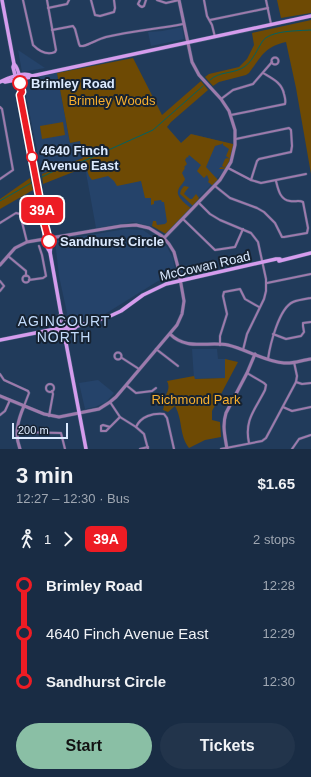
<!DOCTYPE html>
<meta charset="utf-8">
<style>
:root{--surface:#192c44;--page:#22344b;--text:#f1f3f6;--muted:#9fa7b2;--accent:#8abfa5}
body{margin:0;font-family:Arial,sans-serif;background:var(--page);color:var(--text);height:100vh;display:flex;flex-direction:column;font-size:15px;white-space:nowrap}
*{box-sizing:border-box;margin:0}
p{font-size:13px;color:var(--muted)}
.icon{flex:none;width:22px;height:22px;fill:none;stroke:currentColor;stroke-width:2;stroke-linecap:round;stroke-linejoin:round}
.map{position:relative;height:449px;overflow:hidden}
.drawer{display:flex;flex-direction:column;background:var(--surface);flex:1}
.drawer>*{flex:none}
.badge{padding:0 8px;border-radius:6px;font-size:14px;line-height:26px}
.scale{position:absolute;left:12px;bottom:10px;width:56px;box-sizing:border-box;padding-left:4px;border:2px solid #dbeaff;border-top:0;font-size:11px;line-height:14px;white-space:nowrap;color:#dbeaff;-webkit-text-stroke:3px #162231;paint-order:stroke}
.map>.badge{position:absolute;translate:-50% -50%;box-shadow:0 0 0 2px #fff}
.legs{display:flex;align-items:center;gap:6px;height:44px;padding:0 16px;font-size:13px}
.legs p{margin-inline-start:auto}
.headline{display:flex;align-items:center;justify-content:space-between;height:68px;padding:0 16px}
h1{font-size:22px;font-weight:800;line-height:30px}
.action{display:flex;gap:8px;margin-top:auto;padding:8px 16px}
.action a{flex:1;height:46px;border-radius:24px;background:var(--accent);color:#111;font-size:16px;font-weight:800;line-height:46px;text-align:center}
.action a+a{background:var(--page);color:var(--text)}
ul{padding:0 16px;list-style:none}
li{display:flex;align-items:center;gap:14px;height:48px;font-size:15px}
li i{display:grid;place-items:center;width:6px;height:100%;margin:0 5px;background:currentColor}
li i::after{content:'';width:10px;height:10px;margin:-5px;border:3px solid;border-radius:50%;background:var(--surface)}
li p{margin-inline-start:auto}
li:first-child i{background:linear-gradient(#0000 50%,currentColor 0)}
li:last-child i{background:linear-gradient(currentColor 50%,#0000 0)}
.map>svg:first-child{display:block}
</style>
<div class="map">
<svg width="311" height="449" viewBox="0 0 311 449">
<rect width="100%" height="100%" fill="#213b5b"/>
<!-- built -->
<g fill="#25436a">
<path d="M182 27 184 39 151 46 148 32 162 31Z"/>
<path d="M18 50 45 68 22 72Z"/>
<path d="M57 73 70 143 80 141 83 158 42 174 23 81Z"/>
<path d="M167 127 181 143 191 134 232 144 230 158 224 171 165 234 155 227 133 222 96 228 85 167 154 136Z"/>
<path d="M125 229 143 230 167 247 173 258 176 275 158 281 105 314 92 318 69 322 59 276 55 241Z"/>
<path d="M192 349H217L218 359H225V378L194 379Z"/>
<path d="M98 380 114 393 106 402 95 407 85 409 79 383Z"/>
</g>
<!-- green -->
<g fill="#6e4a04">
<path d="M277 0H311V13L281 18Z"/>
<path d="M311 20V174L296 88 286 42C264 47 262 56 249 73L246 75 219 82 213 86 205 77 209 74 239 67 247 59 254 45 252 33Z"/>
<path d="M133 58 162 115 201 81 208 90 171 122 167 127 181 143 191 134 233 144 234 142 232 155 226 169H219L221 167 226 168 222 166 225 159 227 158 230 159 226 156 229 149 223 145V143L222 144 215 146 206 167 218 180 213 186 208 182 209 180 207 175 204 178 197 171 201 165 189 155 188 157 189 158 187 157 185 160 187 164 184 167 185 168 182 173 185 179C184 183 179 186 178 191 176 197 189 207 191 208L166 234 152 226 153 221H156L157 225 165 224 167 222 164 202H162L161 200 154 201V204L151 205V198H145L141 181 117 186 114 181 108 176 92 180 89 176 86 167 43 184 42 174 83 158 80 141 70 143 57 73Z"/>
<path d="M63 122 65 135 42 139 40 126Z"/>
<path d="M30 178 33 190 0 209V199Z"/>
<path d="M184 186 189 187 185 192 184 194 190 199H192L196 194 199 198 198 199H200L193 206 180 194 181 190Z"/>
<path d="M225 359 238 362 212 411V420L220 422 221 437 205 440 189 448C179 435 183 420 175 406L168 412 163 410C164 407 164 404 164 400 166 393 171 389 167 381L194 376 195 379 225 378Z"/>
</g>
<g fill="none" stroke-linecap="round" stroke-linejoin="round">
<!-- stream -->
<g stroke="#026262" stroke-width="1">
<path d="M210 80C219 71 234 74 244 67 252 62 257 50 262 42 269 30 298 31 311 30"/>
<path d="M42 177 52 172 86 160 153 130 203 86"/>
<path d="M0 201 31 183"/>
</g>
<defs>
<g id="minor">
<path d="M23 0 33 45C39 51 46 56 55 52L56 50 47 0"/>
<path d="M91 0 95 15 100 16 114 12 115 8 114 0"/>
<path d="M140 0 138 4 140 6 142 7 144 6 146 0"/>
<path d="M157 0 166 3 179 0"/>
<path d="M204 0 207 16 212 25 215 37"/>
<path d="M266 0 271 24"/>
<path d="M48 8 67 4 69 0"/>
<path d="M210 20 268 8"/>
<path d="M52 30 73 26 75 29 79 44 80 46H83C91 44 98 39 106 37 132 31 157 29 183 24"/>
<circle cx="275" cy="61" r="3.5"/>
<path d="M221 99 233 90 253 84 272 62"/>
<path d="M0 107 2 109 13 170 0 179"/>
<path d="M231 115 285 104C286 100 285 98 284 94 282 83 273 79 263 73"/>
<path d="M236 139 289 128 291 130 292 146 291 152 259 159 257 161 251 180"/>
<path d="M228 168 251 180 261 183 306 174"/>
<path d="M215 186 230 198 257 208 264 212 275 223 282 237H284L307 233 308 228 303 202C299 200 295 202 290 201 280 200 278 189 276 181"/>
<path d="M199 203 210 214 220 220 251 233 258 242 266 279V291L264 299 247 334 243 350"/>
<path d="M183 219 215 250 235 247 243 229"/>
<path d="M0 223 16 213 20 214 27 242"/>
<path d="M8 256 26 271V276"/>
<circle cx="26" cy="279" r="3.5"/>
<path d="M29 280 43 278 46 276 42 255 39 246"/>
<path d="M0 281 4 286 0 291"/>
<path d="M267 283 311 274"/>
<path d="M273 334 286 339 301 336 304 332 303 326V323L311 322"/>
<path d="M220 345V336L227 314 223 296 224 292 240 289 245 299 259 307"/>
<path d="M156 349 178 366"/>
<circle cx="118" cy="356" r="3.5"/>
<path d="M122 358 139 369"/>
<path d="M268 359C270 345 279 308 293 302 298 300 305 299 311 298"/>
<path d="M247 373 264 383 266 385 265 390C255 410 244 420 249 443"/>
<path d="M0 374 4 380 28 391 29 393 24 406"/>
<path d="M296 382 302 384 311 383"/>
<circle cx="50" cy="388" r="4"/>
<path d="M126 385 136 393 152 391 156 388"/>
<path d="M110 402 120 417 136 427 144 434 148 449"/>
<path d="M283 407 292 411 311 407"/>
<path d="M0 415 5 411 10 400"/>
<path d="M49 416 53 394 52 391"/>
<path d="M110 427 103 425 101 426V431H106L120 417"/>
<path d="M136 427C141 416 153 413 164 414L167 418 174 449"/>
<path d="M17 432 61 433 65 449"/>
<path d="M140 449 148 447"/>
<path d="M221 449 262 441 266 438 296 382 297 376 294 362"/>
<path d="M292 449 299 439 311 435"/>
</g>
<g id="tertiary">
<path d="M164 238 220 180 231 162 235 145V130L229 111 221 99 199 75 192 62 179 0"/>
<path d="M0 265 15 248 27 242 121 226 136 225 149 228 162 236 169 244 174 252 178 267 184 301 182 314 177 325 116 397 110 402 99 409 59 417 44 414 0 396"/>
<path d="M170 334C187 351 208 341 228 345 245 349 267 362 284 363 293 364 302 360 311 359"/>
<path d="M20 449C14 434 18 420 24 406"/>
<path d="M227 449C225 436 222 426 226 413L247 373 255 354"/>
</g>
<g id="secondary">
<path d="M2 0 14 64 13 67 20 95 44 222C48 230 52 244 50 252L61 314 59 317 64 341 66 343"/>
<path d="M14 64C19 68 23 89 20 95"/>
<path d="M3 81 5 82 31 77 32 76 311 16"/>
<path d="M0 82C8 78 24 71 32 76"/>
<path d="M44 223C43 231 45 246 50 252"/>
<path d="M279 261 311 253"/>
<path d="M61 314C65 319 68 336 66 343L86 449"/>
<path d="M48 331 51 332 75 328 77 326 108 317 121 311 143 295 166 284 276 259H280"/>
<path d="M0 340 75 325 77 326"/>
</g>
</defs>
<!-- minor casing -->
<use href="#minor" stroke="#3f5775" stroke-width="3"/>
<!-- tertiary casing -->
<use href="#tertiary" stroke="#3f5775" stroke-width="4"/>
<!-- secondary casing -->
<use href="#secondary" stroke="#3f5775" stroke-width="4.5"/>
<!-- minor -->
<use href="#minor" stroke="#9d7aac" stroke-width="2"/>
<!-- tertiary -->
<use href="#tertiary" stroke="#9d7aac" stroke-width="3"/>
<!-- secondary -->
<use href="#secondary" stroke="#d59ced" stroke-width="3.5"/>
</g>
<g fill="none" stroke-linecap="round" stroke-linejoin="round">
<defs>
<path id="line-1" d="M20 83 22 92 20 95 44 222 49 241"/>
</defs>
<!-- line-1 casing -->
<use href="#line-1" stroke="#fff" stroke-width="9"/>
<!-- line-1 -->
<use href="#line-1" stroke="#ed1c24" stroke-width="6"/>
</g>
<!-- markers -->
<g fill="#fff" stroke="#ed1c24" stroke-width="2">
<circle cx="20" cy="83" r="7"/>
<circle cx="32" cy="157" r="5"/>
<circle cx="49" cy="241" r="7"/>
</g>
<g text-anchor="middle" dominant-baseline="central" stroke-width="4" stroke-linejoin="round" paint-order="stroke">
<!-- stop labels -->
<g font-size="13" font-weight="bold" fill="#dbeaff" stroke="#162231" text-anchor="start">
<text x="31" y="83">Brimley Road</text>
<text x="41" y="150">4640 Finch<tspan x="41" dy="15">Avenue East</tspan></text>
<text x="60" y="241">Sandhurst Circle</text>
</g>
<!-- park labels -->
<g font-size="13" fill="#f8af2e" stroke="#162231">
<text x="112" y="100">Brimley Woods</text>
<text x="196" y="399">Richmond Park</text>
</g>
<!-- street labels -->
<g font-size="13" fill="#dbeaff" stroke="#162231">
<text transform="translate(205 266) rotate(-13)">McCowan Road</text>
</g>
<!-- neighbourhood labels -->
<g font-size="14" letter-spacing="1" fill="#c3dcfc" stroke="#162231">
<text x="64" y="321">AGINCOURT<tspan x="64" dy="16">NORTH</tspan></text>
</g>
</g>
</svg>
<div class="scale">200 m</div>
<b class="badge" style="left:42px;top:210px;background:#ed1c24;color:#fff">39A</b>
</div>
<section class="drawer">
<div class="headline"><div><h1>3 min</h1><p>12:27 – 12:30 · Bus</p></div><b>$1.65</b></div>
<div class="legs"><svg class="icon" aria-label="walk" viewBox="0 0 24 24"><circle cx="13" cy="4" r="2"/><path d="M13 8l-2 6 4 7M11 14l-3 7M7 12l3-4h3l4 4"/></svg>1<svg class="icon" aria-label="forward" viewBox="0 0 24 24"><path d="M9 5l7 7-7 7"/></svg><b class="badge" style="background:#ed1c24;color:#fff">39A</b><p>2 stops</p></div>
<ul>
<li><i style="color:#ed1c24"></i><b>Brimley Road</b><p>12:28</p></li>
<li><i style="color:#ed1c24"></i><span>4640 Finch Avenue East</span><p>12:29</p></li>
<li><i style="color:#ed1c24"></i><b>Sandhurst Circle</b><p>12:30</p></li>
</ul>
<div class="action"><a>Start</a><a>Tickets</a></div>
</section>
